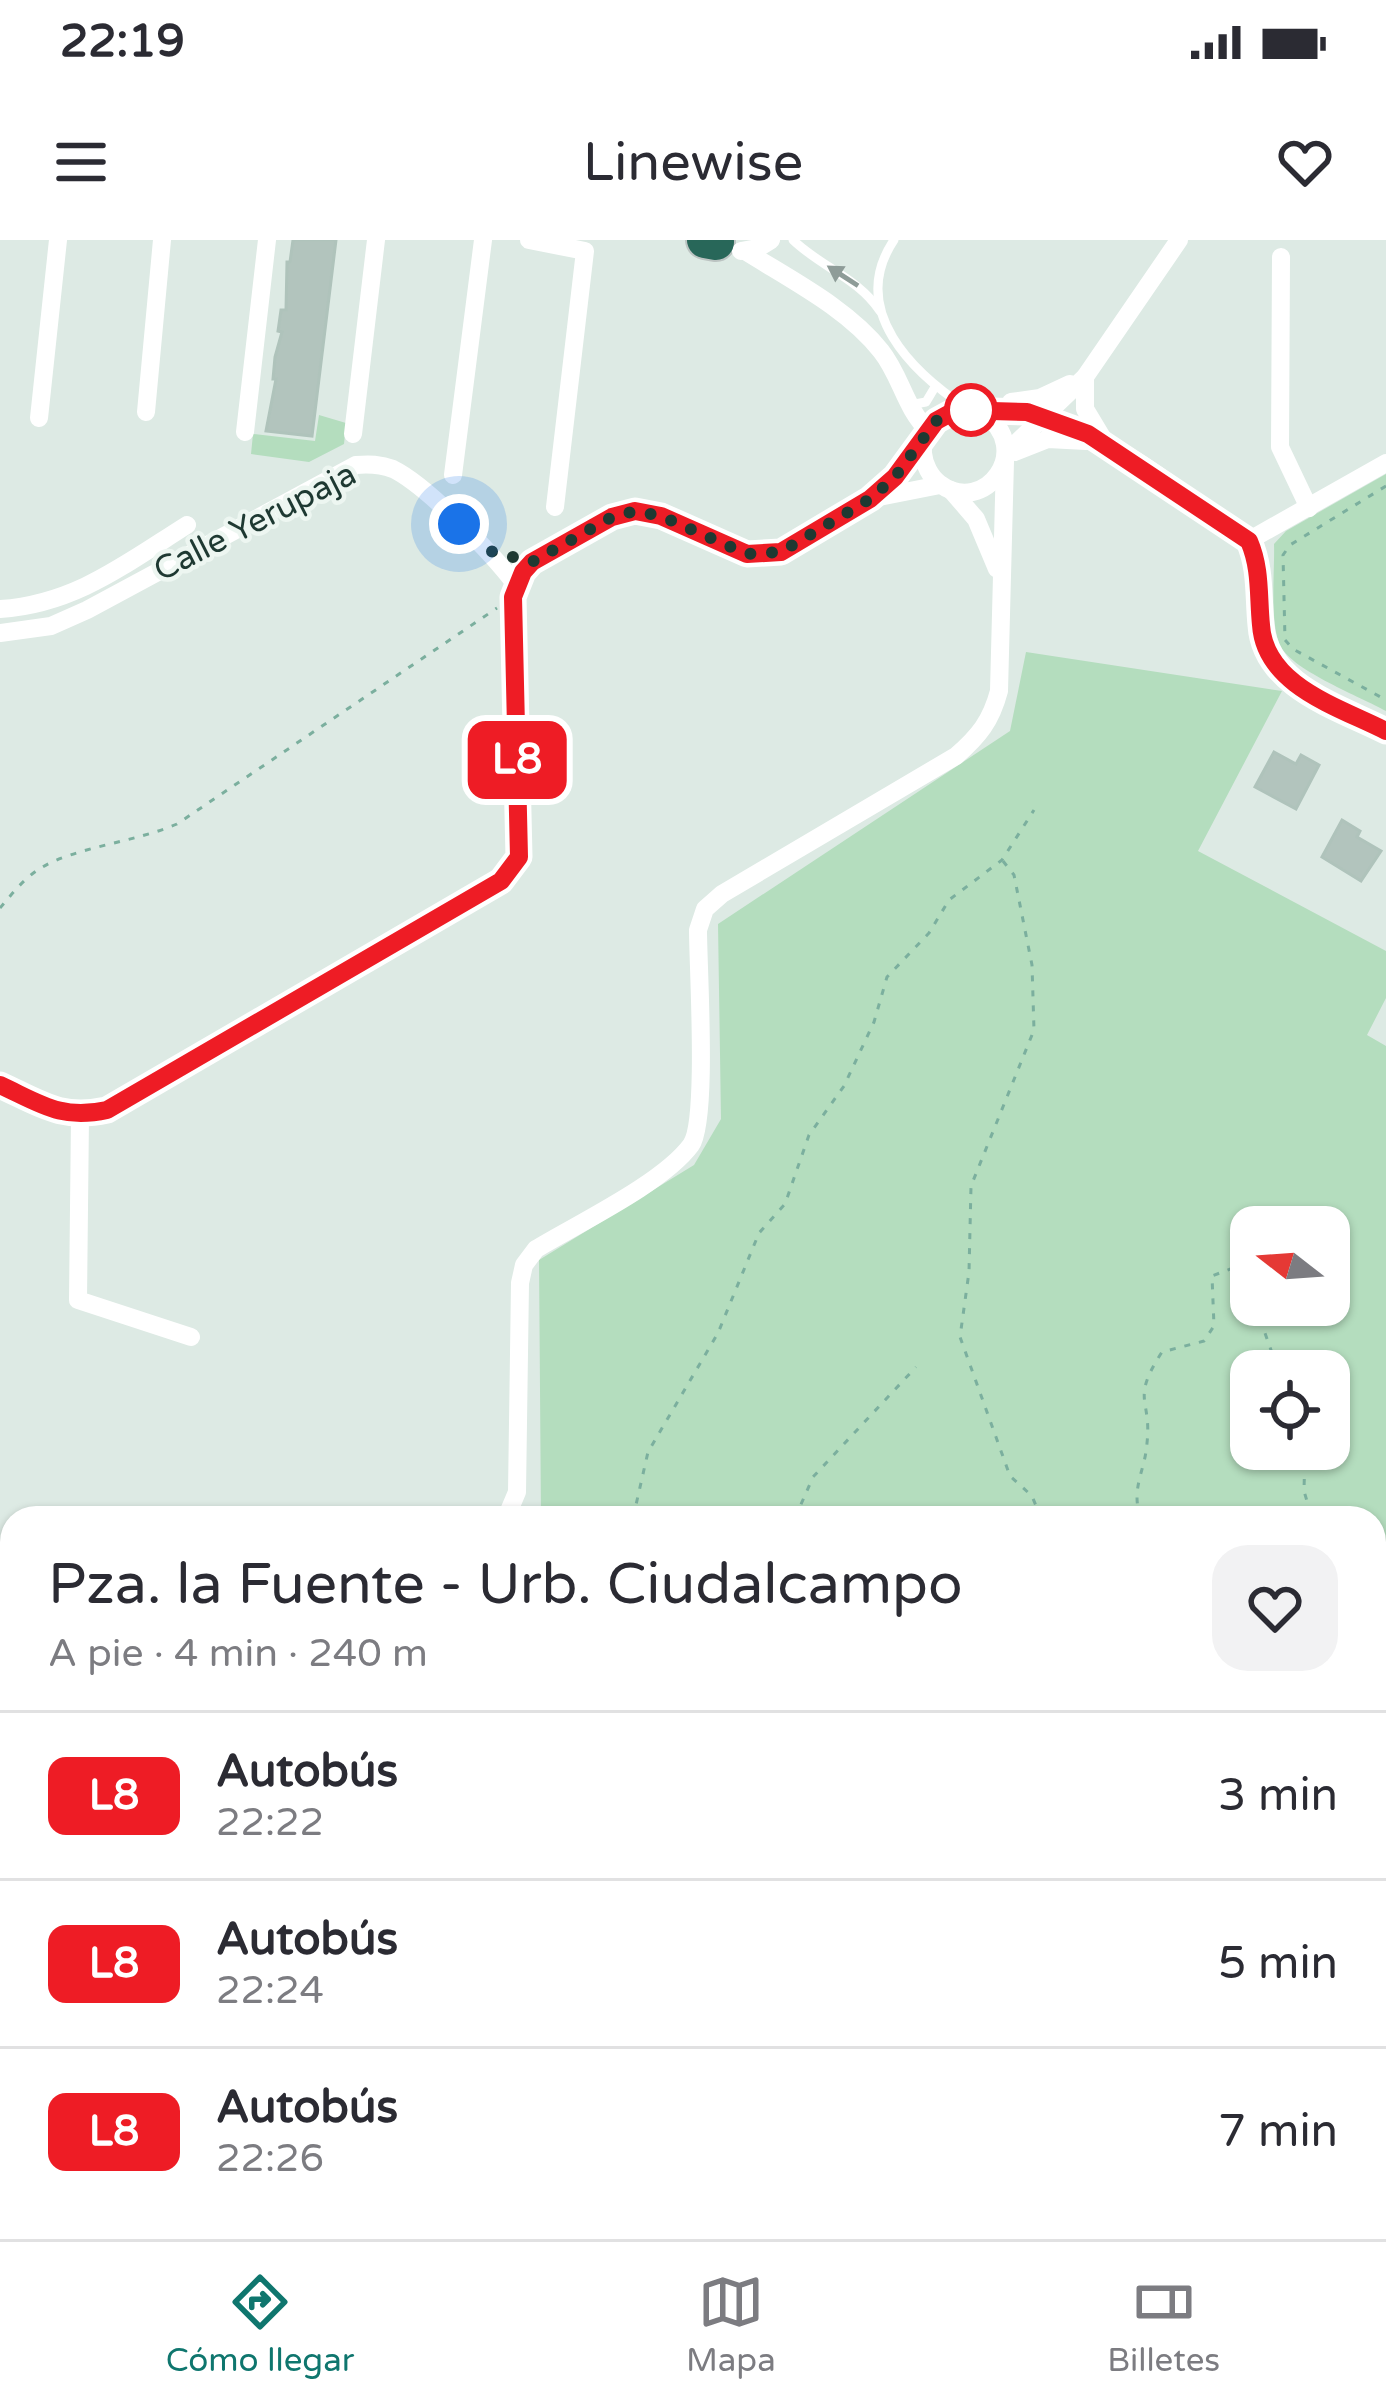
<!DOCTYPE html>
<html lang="es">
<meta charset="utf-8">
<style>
:root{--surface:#fff;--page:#f2f2f3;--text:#2b2b33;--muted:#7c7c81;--line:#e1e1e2;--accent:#0f766e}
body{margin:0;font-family:"Varela Round",sans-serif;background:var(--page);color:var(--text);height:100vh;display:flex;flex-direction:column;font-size:45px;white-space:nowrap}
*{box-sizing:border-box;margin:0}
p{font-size:39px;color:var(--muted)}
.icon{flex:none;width:66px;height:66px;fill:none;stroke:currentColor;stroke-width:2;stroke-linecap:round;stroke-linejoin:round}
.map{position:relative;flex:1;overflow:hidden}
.panel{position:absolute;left:0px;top:1266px;width:1386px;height:735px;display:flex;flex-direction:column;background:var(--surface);border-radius:36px 36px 0 0;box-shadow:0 3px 9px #0004}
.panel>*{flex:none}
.badge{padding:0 24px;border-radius:18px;font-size:42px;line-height:78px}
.needle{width:78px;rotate:287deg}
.tools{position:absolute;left:1230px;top:966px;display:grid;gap:24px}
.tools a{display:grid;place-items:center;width:120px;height:120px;border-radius:24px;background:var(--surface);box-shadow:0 3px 9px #0004;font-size:60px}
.you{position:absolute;width:60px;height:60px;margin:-30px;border:9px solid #fff;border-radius:50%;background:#1a73e8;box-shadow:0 0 0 18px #1a73e833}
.map>.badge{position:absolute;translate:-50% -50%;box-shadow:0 0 0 6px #fff}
.round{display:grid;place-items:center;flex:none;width:126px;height:126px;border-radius:36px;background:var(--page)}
.headline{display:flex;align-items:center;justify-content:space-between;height:204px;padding:0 48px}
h1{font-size:57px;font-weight:600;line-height:90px}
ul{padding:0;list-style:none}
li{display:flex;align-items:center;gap:36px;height:168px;padding:0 48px;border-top:3px solid var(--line)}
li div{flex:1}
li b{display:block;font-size:45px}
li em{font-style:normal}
li .badge{min-width:132px;font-weight:700;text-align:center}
.status{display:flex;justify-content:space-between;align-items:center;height:84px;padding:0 60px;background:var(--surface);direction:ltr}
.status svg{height:33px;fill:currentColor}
header{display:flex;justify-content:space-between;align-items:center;height:156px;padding:0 48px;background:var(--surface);font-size:54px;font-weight:600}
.dock{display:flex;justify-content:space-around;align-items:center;height:168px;border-top:3px solid var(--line);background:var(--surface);font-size:33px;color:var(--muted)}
.dock a{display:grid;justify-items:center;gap:6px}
.dock .active{color:var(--accent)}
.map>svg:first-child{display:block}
</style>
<div class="status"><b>22:19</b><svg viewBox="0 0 49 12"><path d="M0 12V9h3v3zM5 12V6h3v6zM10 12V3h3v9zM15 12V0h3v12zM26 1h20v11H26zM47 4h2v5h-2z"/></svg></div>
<header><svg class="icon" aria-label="menu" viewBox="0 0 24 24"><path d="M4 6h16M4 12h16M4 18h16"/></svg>Linewise<svg class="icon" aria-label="heart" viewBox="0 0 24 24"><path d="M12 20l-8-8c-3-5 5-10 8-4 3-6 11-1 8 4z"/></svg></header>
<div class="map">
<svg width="1386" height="1999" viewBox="0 0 1386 1999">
<rect width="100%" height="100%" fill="#ddeae4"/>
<!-- green -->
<g fill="#b4ddbe" fill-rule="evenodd">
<path d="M319 175 346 183 344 204 309 222 251 214 253 194 315 201Z"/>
<path d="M1386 234V471C1361 457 1294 431 1281 407 1269 385 1275 330 1274 304L1286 291Z"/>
<path d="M1026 412 1282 451 1198 611 1386 711V758L1367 795 1386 806V1999H155L173 1989H1374V1278H541L539 1020 694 925 721 879 718 684 1010 491ZM1251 987H1329V1065H1251ZM1251 1131H1329V1209H1251Z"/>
</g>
<!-- building -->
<g fill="#b2c4bd" stroke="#afc3bb" stroke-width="3">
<path d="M293 0H336L312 196 266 191 276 139H273L275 117 282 92 278 91 281 70H286L287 22H290Z"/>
<path d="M1274 512 1296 524 1301 515 1319 525 1296 569 1255 547Z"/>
<path d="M1342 580 1360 591 1357 597 1381 611 1361 641 1322 617Z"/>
</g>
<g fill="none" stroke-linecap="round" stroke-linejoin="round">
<defs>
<path id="highway" d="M705 0 716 2"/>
</defs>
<!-- highway casing -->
<use href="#highway" stroke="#bcc4c2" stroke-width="40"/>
<!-- path -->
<g stroke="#7baf9e" stroke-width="3" stroke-dasharray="6 9" stroke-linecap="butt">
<path d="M1386 246 1290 305 1283 315 1285 400 1293 409 1386 460"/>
<path d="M1003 621 1014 635 1032 725 1034 790 971 946 969 1032 960 1097 1010 1236 1032 1256 1041 1278"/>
<path d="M0 668C12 654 24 638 41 628 75 607 136 602 177 584L497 368"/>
<path d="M1255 1065 1271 1110 1272 1131"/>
<path d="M1305 1209 1304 1251 1312 1278"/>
<path d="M633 1278 648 1212 718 1093 759 993 785 964 809 895 844 846 874 782 887 737 929 693 949 660 1002 620 1034 570"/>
<path d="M795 1278 813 1237 916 1127"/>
<path d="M1141 1278C1130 1249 1145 1232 1147 1203 1152 1158 1130 1161 1162 1112L1204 1101 1214 1086 1212 1036 1246 1023 1251 1050"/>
<path d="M1374 1428 1386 1474"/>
<path d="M732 1989 734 1999"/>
<path d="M627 1999 628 1989"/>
</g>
<!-- lane -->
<g stroke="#fff" stroke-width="9">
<path d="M793 0C821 27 858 38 880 71"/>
<path d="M894 0C847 70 913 133 968 169"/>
<path d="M909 165 926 162 935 147"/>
</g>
<!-- street -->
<g stroke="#fff" stroke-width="18">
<path d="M529 0 585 11 555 267"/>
<path d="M741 11 758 8 771 0"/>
<path d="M745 11C791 40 847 68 881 111 901 136 905 168 928 190"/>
<path d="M1281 17 1280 207 1309 268"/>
<path d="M1085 137V169L1103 199"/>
<path d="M1011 162 1040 158 1070 144"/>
<path d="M146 172 162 0"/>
<path d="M983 173C1036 209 984 277 940 244 930 237 924 224 923 213 921 164 962 173 989 172 1015 171 1037 172 1062 182 1129 208 1190 259 1248 301 1261 329 1258 355 1261 385 1266 446 1339 467 1386 491"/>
<path d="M39 178 58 0"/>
<path d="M245 192 267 0"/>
<path d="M353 194 376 0"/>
<path d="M1015 212 1048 199 1086 201"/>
<path d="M1006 213 1085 137 1179 0"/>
<path d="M453 235 483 0"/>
<path d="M951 250 976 279 997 329"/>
<path d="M874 258 940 245"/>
<path d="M1248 301 1386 223"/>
<path d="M0 369C75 364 125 324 187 285"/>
<path d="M0 393 51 386 87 370 356 225C369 224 380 224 393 229 426 245 493 314 516 345"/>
<path d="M0 845C40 864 61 880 107 870L501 641 519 617 513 357 523 332 544 313 612 277 635 271 661 276 747 313 781 312 870 259 924 201"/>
<path d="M80 876 78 1060 191 1097"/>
<path d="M506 1278 517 1252 520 1043 524 1025 536 1009C579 983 663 943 691 905 708 881 698 728 698 690L705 669 722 654 956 516C979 496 991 481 999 451L1005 221"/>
<path d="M128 1999 144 1989"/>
</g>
<!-- highway -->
<use href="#highway" stroke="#286759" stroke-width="36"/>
</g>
<!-- one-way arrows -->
<defs><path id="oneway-solid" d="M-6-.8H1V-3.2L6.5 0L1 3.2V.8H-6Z" transform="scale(3)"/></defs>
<use fill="#8e9c98" href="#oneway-solid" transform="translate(843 36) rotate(-147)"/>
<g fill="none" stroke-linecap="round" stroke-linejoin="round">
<defs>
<path id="line" d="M0 845C41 864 61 880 107 870L501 641 519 617 513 357 523 332 532 322 612 277 635 271 661 276 747 314 781 312 870 259 895 237 936 181 956 170 1027 172 1088 194 1249 301C1261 329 1258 355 1261 385 1265 446 1339 467 1386 491"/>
</defs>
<!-- line casing -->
<use href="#line" stroke="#fff" stroke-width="27"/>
<!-- line -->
<use href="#line" stroke="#ee1c25" stroke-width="18"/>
<!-- walk -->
<path stroke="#1e3932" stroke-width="12" stroke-dasharray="0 21.6" d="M459 284 490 311 532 322 612 277 635 271 661 276 747 314 781 312 870 259 895 237 936 181 956 170H971"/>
</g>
<!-- markers -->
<circle fill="#fff" stroke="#ee1c25" stroke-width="6" cx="971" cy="170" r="24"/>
<g text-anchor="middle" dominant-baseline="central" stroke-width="9" stroke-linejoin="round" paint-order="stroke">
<!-- street labels -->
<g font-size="33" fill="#1e3932" stroke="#edf6f1">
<text transform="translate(255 282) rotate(-27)">Calle Yerupaja</text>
</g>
</g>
</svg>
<div class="tools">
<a><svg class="needle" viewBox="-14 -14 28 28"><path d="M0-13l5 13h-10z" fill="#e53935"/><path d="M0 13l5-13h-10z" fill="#7c7c81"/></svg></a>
<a><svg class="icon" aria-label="locate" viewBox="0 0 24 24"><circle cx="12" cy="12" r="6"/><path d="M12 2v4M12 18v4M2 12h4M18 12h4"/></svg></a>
</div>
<div class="you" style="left:459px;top:284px"></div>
<b class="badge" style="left:517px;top:520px;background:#ee1c25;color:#fff">L8</b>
<section class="panel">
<div class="headline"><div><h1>Pza. la Fuente - Urb. Ciudalcampo</h1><p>A pie · 4 min · 240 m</p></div><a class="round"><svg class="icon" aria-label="heart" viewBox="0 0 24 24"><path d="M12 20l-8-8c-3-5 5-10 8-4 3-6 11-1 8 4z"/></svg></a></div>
<ul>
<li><span class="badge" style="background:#ee1c25;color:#fff">L8</span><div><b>Autobús</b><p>22:22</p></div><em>3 min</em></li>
<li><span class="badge" style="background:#ee1c25;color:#fff">L8</span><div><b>Autobús</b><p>22:24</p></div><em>5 min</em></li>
<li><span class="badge" style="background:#ee1c25;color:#fff">L8</span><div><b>Autobús</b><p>22:26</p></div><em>7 min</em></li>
</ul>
</section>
</div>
<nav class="dock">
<a class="active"><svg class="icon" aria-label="directions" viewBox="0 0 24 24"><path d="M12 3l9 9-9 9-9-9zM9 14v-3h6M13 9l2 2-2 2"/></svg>Cómo llegar</a>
<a><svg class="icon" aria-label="map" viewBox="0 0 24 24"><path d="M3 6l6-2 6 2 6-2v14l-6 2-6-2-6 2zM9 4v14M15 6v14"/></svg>Mapa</a>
<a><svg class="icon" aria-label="tickets" viewBox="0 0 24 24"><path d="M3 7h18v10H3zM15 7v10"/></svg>Billetes</a>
</nav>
